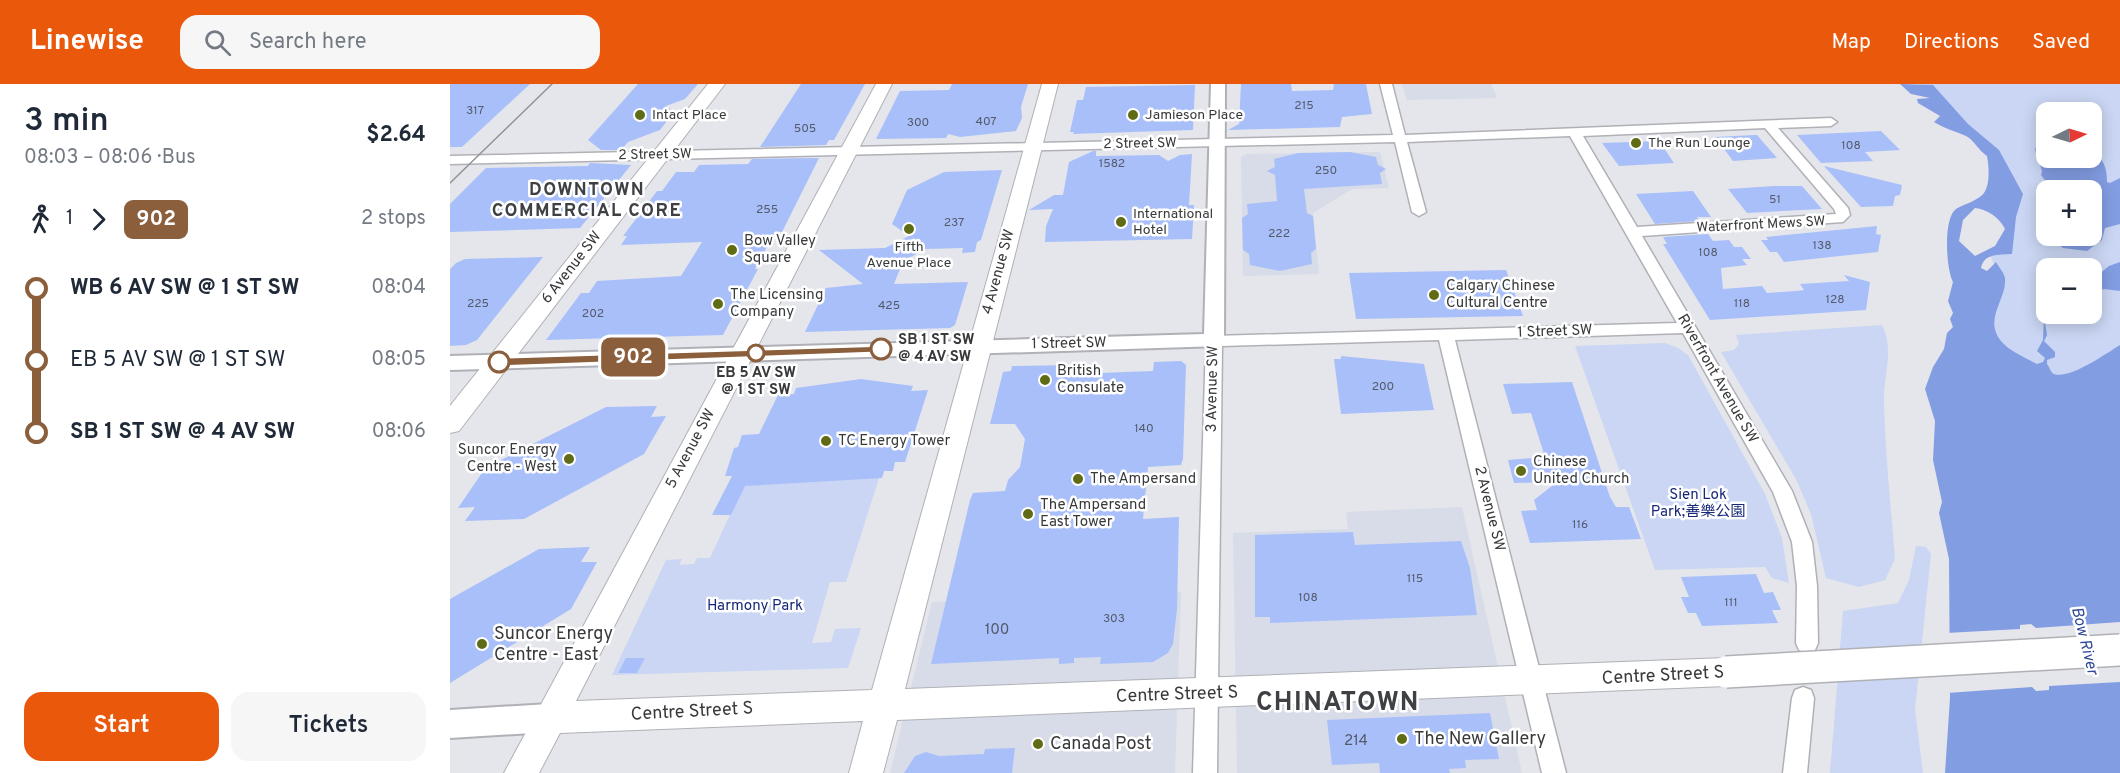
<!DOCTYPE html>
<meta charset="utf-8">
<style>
:root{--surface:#fff;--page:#f6f6f7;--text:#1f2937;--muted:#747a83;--accent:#ea580c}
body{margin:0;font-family:Overpass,"Noto Sans SC",sans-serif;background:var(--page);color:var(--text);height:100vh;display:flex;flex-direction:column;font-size:22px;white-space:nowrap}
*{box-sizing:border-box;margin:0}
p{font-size:20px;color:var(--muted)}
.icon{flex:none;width:33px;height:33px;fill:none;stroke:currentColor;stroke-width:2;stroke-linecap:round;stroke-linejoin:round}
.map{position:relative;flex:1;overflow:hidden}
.details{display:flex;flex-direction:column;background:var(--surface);width:450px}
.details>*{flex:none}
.badge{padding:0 12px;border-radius:9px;font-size:21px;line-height:39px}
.needle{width:39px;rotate:85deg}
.controls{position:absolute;left:1586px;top:18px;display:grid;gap:12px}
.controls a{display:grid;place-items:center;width:66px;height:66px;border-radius:12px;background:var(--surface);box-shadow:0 3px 15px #0003;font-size:30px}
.map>.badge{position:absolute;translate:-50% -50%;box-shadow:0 0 0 3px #fff}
.legs{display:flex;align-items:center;gap:9px;height:66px;padding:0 24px;font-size:20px}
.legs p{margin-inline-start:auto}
.headline{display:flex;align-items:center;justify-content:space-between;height:102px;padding:0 24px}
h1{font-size:33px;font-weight:600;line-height:45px}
.primary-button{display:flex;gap:12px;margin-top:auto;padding:12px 24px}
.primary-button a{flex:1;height:69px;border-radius:18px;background:var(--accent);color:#fff;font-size:24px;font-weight:600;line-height:69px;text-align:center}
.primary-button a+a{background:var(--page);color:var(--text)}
ul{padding:0 24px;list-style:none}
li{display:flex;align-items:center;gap:21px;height:72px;font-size:22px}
li i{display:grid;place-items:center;width:9px;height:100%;margin:0 8px;background:currentColor}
li i::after{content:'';width:15px;height:15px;margin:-8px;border:4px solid;border-radius:50%;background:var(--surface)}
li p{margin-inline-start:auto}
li:first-child i{background:linear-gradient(#0000 50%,currentColor 0)}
li:last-child i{background:linear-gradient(currentColor 50%,#0000 0)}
header{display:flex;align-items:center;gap:36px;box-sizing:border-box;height:84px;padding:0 30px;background:var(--accent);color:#fff}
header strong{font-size:28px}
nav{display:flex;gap:33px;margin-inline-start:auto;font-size:21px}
.search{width:420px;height:54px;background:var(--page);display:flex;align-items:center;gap:15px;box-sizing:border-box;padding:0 21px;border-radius:18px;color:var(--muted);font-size:22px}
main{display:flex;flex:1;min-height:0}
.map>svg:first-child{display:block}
</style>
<header>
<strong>Linewise</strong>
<div class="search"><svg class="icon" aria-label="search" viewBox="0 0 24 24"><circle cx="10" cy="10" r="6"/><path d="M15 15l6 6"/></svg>Search here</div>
<nav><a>Map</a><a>Directions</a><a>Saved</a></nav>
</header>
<main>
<section class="details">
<div class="headline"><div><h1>3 min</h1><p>08:03 – 08:06 · Bus</p></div><b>$2.64</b></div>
<div class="legs"><svg class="icon" aria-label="walk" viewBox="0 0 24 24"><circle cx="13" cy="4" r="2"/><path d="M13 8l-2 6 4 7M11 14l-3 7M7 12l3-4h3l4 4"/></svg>1<svg class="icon" aria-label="forward" viewBox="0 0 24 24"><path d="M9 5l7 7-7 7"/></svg><b class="badge" style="background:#8b5e3c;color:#fff">902</b><p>2 stops</p></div>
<ul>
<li><i style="color:#8b5e3c"></i><b>WB 6 AV SW @ 1 ST SW</b><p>08:04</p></li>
<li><i style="color:#8b5e3c"></i><span>EB 5 AV SW @ 1 ST SW</span><p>08:05</p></li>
<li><i style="color:#8b5e3c"></i><b>SB 1 ST SW @ 4 AV SW</b><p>08:06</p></li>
</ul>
<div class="primary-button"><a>Start</a><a>Tickets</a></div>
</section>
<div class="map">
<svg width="1670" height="689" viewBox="0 0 1670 689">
<rect width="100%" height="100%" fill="#e4e6eb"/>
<!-- built -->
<g fill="#d7dce8">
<path d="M952 0H1041L1047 14 957 16Z"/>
<path d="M930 68 939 104 902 105 863 129 869 190 793 192 791 73 797 70Z"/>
<path d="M1012 423 1072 689H787L783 449 898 445 896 428Z"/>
<path d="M731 508 725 689H440L482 518Z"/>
</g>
<!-- green -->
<g fill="#cad6f3" fill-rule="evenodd">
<path d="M1470 0H1670V268L1608 296 1549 259 1540 242 1550 197 1539 168 1557 156 1555 81ZM1596 28H1641V74H1596ZM1596 106H1641V152H1596ZM1596 184H1641V230H1596Z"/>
<path d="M1432 241C1445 267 1433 291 1434 318 1435 370 1441 422 1445 475L1435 496 1409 503 1376 494 1361 430 1346 395 1271 268 1284 266 1289 260 1286 251Z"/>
<path d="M1215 259 1228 264 1238 271 1315 410 1332 454 1339 499 1322 494 1315 483 1205 486 1125 262Z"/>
<path d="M298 392 429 394 396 498H380L362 559 381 558 385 545 411 544 398 584 162 591 216 476 232 475 229 481 244 480 247 474H260Z"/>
<path d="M1466 462 1476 463 1481 470 1465 626 1473 689H1380L1393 527 1448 519 1459 496Z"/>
</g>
<!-- water -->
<g fill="#839de2" fill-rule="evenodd">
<path d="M1450 0 1483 1 1518 40 1549 66 1573 110 1566 133 1562 170C1549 171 1534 169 1531 184L1537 187 1546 178C1549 183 1554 189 1555 194 1557 216 1533 234 1551 257 1559 267 1576 274 1587 280L1593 278 1595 274 1587 267 1593 256 1594 232 1609 230 1604 236 1595 238 1597 251 1594 257 1605 268V273L1597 276V280C1600 284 1601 289 1604 290 1619 296 1657 269 1670 261V689H1495L1500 614 1499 475 1489 429 1492 418 1483 376 1485 337 1475 305 1483 283 1494 265 1497 249 1503 243 1500 235 1503 229 1498 217 1503 198C1496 185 1493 134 1506 125 1514 120 1524 118 1531 112 1541 105 1539 82 1537 72 1528 66 1524 56 1516 52 1505 47 1493 44 1484 38L1490 32 1468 19 1467 15 1480 14 1461 10ZM1525 124C1537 125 1550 134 1555 145L1545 162 1525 172 1509 157 1513 136Z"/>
<path d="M1596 58V74H1641V67C1654 74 1657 84 1657 98L1660 99 1670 94V140L1655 144 1652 156 1637 167 1613 164 1604 157 1605 152H1641V106C1621 106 1603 110 1591 91L1592 87 1585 65 1588 61Z"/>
<path d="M1670 178V207L1654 205 1648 207 1649 213 1641 222V207L1645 202 1642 196 1659 182Z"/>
</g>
<!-- pier -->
<path fill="#e4e6eb" d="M1670 538V598L1599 602V606L1586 607 1582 603 1497 609 1496 549 1570 545V541L1581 540 1586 544Z"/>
<!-- building -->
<g fill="#a9bff9">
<path d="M0 0H80L12 63H0Z"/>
<path d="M188 0H248L235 15 216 22 224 28 210 46 178 58 171 66H151L138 56Z"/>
<path d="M351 0H415L384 56H379L376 61 310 63Z"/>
<path d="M502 0H578L571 23 572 34 566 47 510 53 498 50 496 54 426 55 450 7 499 6Z"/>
<path d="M791 0H841L842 7 883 6 884 0H916L922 30 892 33 890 43 778 46 789 40Z"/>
<path d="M745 1 743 46 623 50 624 48H620L627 16H633L636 3Z"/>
<path d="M1431 47 1450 66 1415 68 1423 77 1371 79 1347 51Z"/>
<path d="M1304 51H1307L1327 74 1283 77 1265 53Z"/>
<path d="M1209 57 1224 79 1169 82 1152 59Z"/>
<path d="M643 67H646V72L709 71 718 77 730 71 742 70 739 121H744L742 155 595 158 596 142 603 125 579 126 604 111H613L619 78Z"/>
<path d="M900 68 926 73 928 81 936 85 930 89 932 100 854 105 857 129 863 132 866 165 861 169 862 180 830 187 800 181 799 170 793 166 792 134 798 130 797 120 827 117 825 91 817 87 825 83 824 75 848 69Z"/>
<path d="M369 74 332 148H325L305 185H308L273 251 96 256 131 209H139L147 197 231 192 252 158 171 161 177 152H173L207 107H212L226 88H244L249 81 298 80 302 75Z"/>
<path d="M140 79 181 81 130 144 0 148V120L36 84 138 82Z"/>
<path d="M1374 82 1452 101 1450 111 1445 112 1443 122 1411 123Z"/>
<path d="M552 86 531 156 527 158 525 168 512 169 513 164 476 165 453 177 444 200 518 198 505 241 500 244 355 248 376 204 413 200 369 166 435 164 459 152 442 140 457 106 494 88Z"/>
<path d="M1324 102H1352L1372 125 1297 129 1278 105Z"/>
<path d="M1243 107 1261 133H1247L1250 137 1205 140 1186 110Z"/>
<path d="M1427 142 1426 150 1431 151 1428 168 1334 178 1327 168H1320L1311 156H1318L1316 153Z"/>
<path d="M1258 150 1263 157 1279 156 1284 163H1292L1301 175H1292L1297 181 1271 184 1273 205 1312 202 1317 209 1346 207 1354 206 1350 200 1399 197 1394 191 1420 198 1416 226 1260 236 1213 160H1217L1213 153Z"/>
<path d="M93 173 27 256 16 261 0 262V185L6 179 15 175Z"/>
<path d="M1056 186 1073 232 906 235 899 189Z"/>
<path d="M891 272 974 280 984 326 891 330 884 275H891Z"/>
<path d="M731 277 736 281 733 375 731 381 698 383 693 435 729 433 727 525 723 560 718 569 703 578 650 580 651 573 624 574V579L609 580V574L481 580 520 416 523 409 555 407 558 396 570 383 575 355 565 340H540L553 288 561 287 562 282 624 281 623 285 650 283 649 289 703 287 704 278Z"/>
<path d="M411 295 463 302 461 307 478 306 455 378H445L443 387H434L432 394 295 402 281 431H262L282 392H275L284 364 288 363 292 351 309 350 328 311 344 310 346 304Z"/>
<path d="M1122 298 1160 413 1166 423H1179L1191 455 1080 459 1071 427 1087 426 1084 416 1107 398 1064 399 1058 376 1095 373 1081 329 1062 330 1053 300Z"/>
<path d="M207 322 201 333 216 332 194 370 74 435 15 437 25 423 8 424 36 383 43 380 156 323Z"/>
<path d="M903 448 905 461 1011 457 1020 484 1027 531 820 539V533H805V451Z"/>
<path d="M140 463 131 478H147L121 525 0 599V515L89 465Z"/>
<path d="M1306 490 1314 509 1323 508 1331 526H1322L1328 539 1252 542 1246 529H1238L1231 513H1239L1231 493Z"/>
<path d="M176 574H195L187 589H168Z"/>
<path d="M1040 629 1049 675 1015 676 1016 684 999 685 1000 689H930L929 679 882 681 877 636Z"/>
<path d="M565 664 562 689H454L465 672 476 668 489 672 534 670 535 665Z"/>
</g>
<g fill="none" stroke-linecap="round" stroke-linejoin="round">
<defs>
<g id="minor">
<path d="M930 0H942L955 51 1381 34 1387 38 1381 42 1328 44 1398 124 1400 131 1393 138 1192 152 1342 407 1362 458 1367 502 1368 559 1365 566 1357 569 1349 566 1346 559 1347 502 1342 458 1323 408 1233 249 1005 256 1116 689H1092L989 256 772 262 767 689H743L756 257 764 252 1227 239 1120 52 957 58 976 128 969 132 962 128 945 58 0 80V72L943 51ZM1315 44 1384 125 1386 130 1187 143 1133 52Z"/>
<path d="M1353 603 1361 606 1364 614 1357 689H1333L1342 614 1345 606Z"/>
</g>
<g id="tertiary">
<path d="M761 0H775L774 257 771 262 0 286V272L754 250Z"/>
<path d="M99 620 109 624 114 634 109 644 99 648 0 654V626Z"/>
</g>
<g id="secondary">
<path d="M258 0H275L9 347 0 349V322Z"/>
<path d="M426 0H442L126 617 422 606 592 0H608L455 605 1276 574 1287 578 1292 588 1287 598 1276 602 447 636 433 689H399L413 637 110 649 89 689H54Z"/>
</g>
</defs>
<!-- minor casing -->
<use href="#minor" stroke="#afb1b6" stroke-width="3"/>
<!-- tertiary casing -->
<use href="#tertiary" stroke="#afb1b6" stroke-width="4"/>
<!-- secondary casing -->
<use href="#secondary" stroke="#afb1b6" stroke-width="2"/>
<!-- minor -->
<use href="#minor" fill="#fff" fill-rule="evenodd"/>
<!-- tertiary -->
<use href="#tertiary" fill="#fff" fill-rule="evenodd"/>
<!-- secondary -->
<use href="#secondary" fill="#fff" fill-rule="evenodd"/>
<!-- tram -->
<path stroke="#919296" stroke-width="1.5" d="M0 99 102 0"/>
<defs>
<path id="secondary-bridge" d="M1276 588 1670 566"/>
</defs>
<!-- secondary-bridge casing -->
<use href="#secondary-bridge" stroke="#afb1b6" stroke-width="34" stroke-linecap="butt"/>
<!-- secondary-bridge -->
<use href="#secondary-bridge" stroke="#fff" stroke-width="31"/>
</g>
<!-- line-1 -->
<path fill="#8b5e3c" stroke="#fff" stroke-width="1.5" d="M431 262 436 265 435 268 49 282 43 278 49 274Z"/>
<!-- markers -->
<g fill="#5f6c15" stroke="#fff" stroke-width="2">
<circle cx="190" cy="31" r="6"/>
<circle cx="683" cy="31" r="6"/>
<circle cx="1186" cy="59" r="6"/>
<circle cx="671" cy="138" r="6"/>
<circle cx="459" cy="145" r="6"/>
<circle cx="282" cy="166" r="6"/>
<circle cx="984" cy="211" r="6"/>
<circle cx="268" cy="220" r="6"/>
<circle cx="595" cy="296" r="6"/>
<circle cx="376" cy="357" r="6"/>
<circle cx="119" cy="375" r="6"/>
<circle cx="1071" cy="387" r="6"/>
<circle cx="628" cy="395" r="6"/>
<circle cx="578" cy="430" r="6"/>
<circle cx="32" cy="560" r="6"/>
<circle cx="952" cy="655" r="6"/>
<circle cx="588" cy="660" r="6"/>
</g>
<g fill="#fff" stroke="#8b5e3c" stroke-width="3">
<circle cx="431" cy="265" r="10"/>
<circle cx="306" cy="269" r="8"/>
<circle cx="49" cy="278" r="10"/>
</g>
<g text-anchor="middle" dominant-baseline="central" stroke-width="5" stroke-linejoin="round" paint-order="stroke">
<!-- number labels -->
<g font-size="12" fill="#545a6a">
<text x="854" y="22">215</text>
<text x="25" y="27">317</text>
<text x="536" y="38">407</text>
<text x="468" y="39">300</text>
<text x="355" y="45">505</text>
<text x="1401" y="62">108</text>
<text x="662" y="80">1582</text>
<text x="876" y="87">250</text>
<text x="1325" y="116">51</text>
<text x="317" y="126">255</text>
<text x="504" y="139">237</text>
<text x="829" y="150">222</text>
<text x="1372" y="162">138</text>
<text x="1258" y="169">108</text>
<text x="1385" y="216">128</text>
<text x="28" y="220">225</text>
<text x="1292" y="220">118</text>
<text x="439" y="222">425</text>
<text x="143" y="230">202</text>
<text x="933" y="303">200</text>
<text x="694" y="345">140</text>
<text x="1130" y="441">116</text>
<text x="965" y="495">115</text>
<text x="858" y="514">108</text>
<text x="1281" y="519">111</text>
<text x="664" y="535">303</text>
</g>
<!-- far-poi labels -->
<g font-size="14" fill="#38393b" stroke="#fff" text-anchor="start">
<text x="202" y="31">Intact Place</text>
<text x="695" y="31">Jamieson Place</text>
<text x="1198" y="59">The Run Lounge</text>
<text x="683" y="130">International<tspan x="683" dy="16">Hotel</tspan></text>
<text x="459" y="163" text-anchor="middle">Fifth<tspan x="459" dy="16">Avenue Place</tspan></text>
</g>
<!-- far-street labels -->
<g font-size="14" fill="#38393b" stroke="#fff">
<text transform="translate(690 60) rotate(-1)">2 Street SW</text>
<text transform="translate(205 71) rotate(-1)">2 Street SW</text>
<text transform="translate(1311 141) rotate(-3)">Waterfront Mews SW</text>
</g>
<!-- poi labels -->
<g font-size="15" fill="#38393b" stroke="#fff" text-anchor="start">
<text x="294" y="157">Bow Valley<tspan x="294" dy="17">Square</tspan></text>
<text x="996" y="202">Calgary Chinese<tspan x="996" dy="17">Cultural Centre</tspan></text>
<text x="280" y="211">The Licensing<tspan x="280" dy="17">Company</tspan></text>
<text x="607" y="287">British<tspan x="607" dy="17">Consulate</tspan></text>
<text x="388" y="357">TC Energy Tower</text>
<text x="107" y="366" text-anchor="end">Suncor Energy<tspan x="107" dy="17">Centre - West</tspan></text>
<text x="1083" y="378">Chinese<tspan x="1083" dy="17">United Church</tspan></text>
<text x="640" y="395">The Ampersand</text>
<text x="590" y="421">The Ampersand<tspan x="590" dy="17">East Tower</tspan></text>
</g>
<!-- street labels -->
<g font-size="15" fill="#38393b" stroke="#fff">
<text transform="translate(122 184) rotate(-52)">6 Avenue SW</text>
<text transform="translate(549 188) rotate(-75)">4 Avenue SW</text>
<text transform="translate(1105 248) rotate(-2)">1 Street SW</text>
<text transform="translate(619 260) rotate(-1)">1 Street SW</text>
<text transform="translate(1267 295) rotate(60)">Riverfront Avenue SW</text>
<text transform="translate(763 305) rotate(-89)">3 Avenue SW</text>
<text transform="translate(241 365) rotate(-62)">5 Avenue SW</text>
<text transform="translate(1039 425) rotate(76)">2 Avenue SW</text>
</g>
<!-- stop labels -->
<g font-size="15" font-weight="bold" fill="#38393b" stroke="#fff" text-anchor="start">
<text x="448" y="256">SB 1 ST SW<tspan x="448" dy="17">@ 4 AV SW</tspan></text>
<text x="306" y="289" text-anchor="middle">EB 5 AV SW<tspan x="306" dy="17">@ 1 ST SW</tspan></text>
</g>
<!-- park labels -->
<g font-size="15" fill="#162877" stroke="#fff">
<text x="1248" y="411">Sien Lok<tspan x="1248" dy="17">Park;善樂公園</tspan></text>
<text x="305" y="522">Harmony Park</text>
</g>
<!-- near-number labels -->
<g font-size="15" fill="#545a6a">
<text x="547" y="546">100</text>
<text x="906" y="657">214</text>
</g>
<!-- water labels -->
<g font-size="16" font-style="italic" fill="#2e4697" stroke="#fff">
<text transform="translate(1634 557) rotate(76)">Bow River</text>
</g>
<!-- far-district labels -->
<g font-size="18" font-weight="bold" letter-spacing="1.5" fill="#3e4044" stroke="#fff">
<text x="137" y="106">DOWNTOWN<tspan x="137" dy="21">COMMERCIAL CORE</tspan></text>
</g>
<!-- near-poi labels -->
<g font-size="18" fill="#38393b" stroke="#fff" text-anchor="start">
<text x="44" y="550">Suncor Energy<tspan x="44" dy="21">Centre - East</tspan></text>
<text x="964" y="655">The New Gallery</text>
<text x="600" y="660">Canada Post</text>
</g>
<!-- near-street labels -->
<g font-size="18" fill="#38393b" stroke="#fff">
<text transform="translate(1213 592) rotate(-3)">Centre Street S</text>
<text transform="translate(727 611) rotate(-2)">Centre Street S</text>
<text transform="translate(242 628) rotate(-3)">Centre Street S</text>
</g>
<!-- near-district labels -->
<g font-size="26" font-weight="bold" letter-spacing="1.5" fill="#3e4044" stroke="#fff">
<text x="888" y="619">CHINATOWN</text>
</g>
</g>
</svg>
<div class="controls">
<a><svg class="needle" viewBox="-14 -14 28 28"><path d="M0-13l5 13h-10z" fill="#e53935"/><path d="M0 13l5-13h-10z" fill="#747a83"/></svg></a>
<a>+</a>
<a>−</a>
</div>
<b class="badge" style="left:183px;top:273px;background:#8b5e3c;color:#fff">902</b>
</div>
</main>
